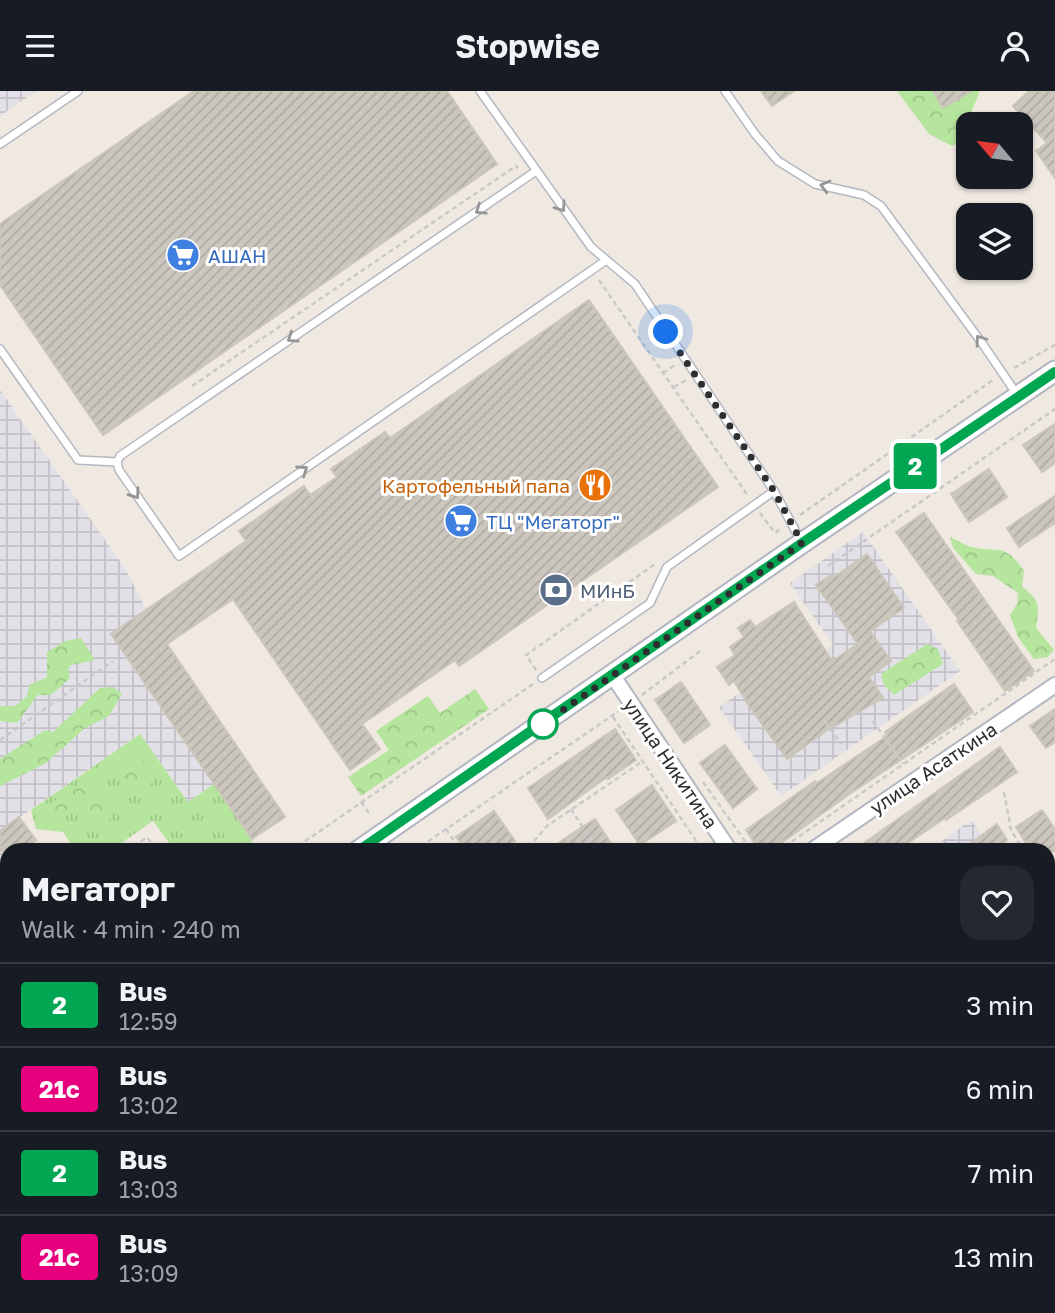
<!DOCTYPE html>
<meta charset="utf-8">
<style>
:root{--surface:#171b24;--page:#242831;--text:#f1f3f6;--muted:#9ea1a6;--line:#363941}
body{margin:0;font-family:"Golos Text",sans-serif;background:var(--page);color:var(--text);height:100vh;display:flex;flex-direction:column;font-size:26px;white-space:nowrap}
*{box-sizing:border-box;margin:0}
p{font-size:23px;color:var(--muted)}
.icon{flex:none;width:38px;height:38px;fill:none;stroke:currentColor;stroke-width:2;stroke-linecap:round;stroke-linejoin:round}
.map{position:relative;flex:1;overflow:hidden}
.side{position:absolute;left:0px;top:752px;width:1055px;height:471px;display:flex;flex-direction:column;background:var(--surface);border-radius:21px 21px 0 0;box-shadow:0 2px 5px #0004}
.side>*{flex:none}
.badge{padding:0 14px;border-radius:5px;font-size:24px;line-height:46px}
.needle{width:46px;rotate:299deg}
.controls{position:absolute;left:956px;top:21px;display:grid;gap:14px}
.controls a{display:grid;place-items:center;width:77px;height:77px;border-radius:14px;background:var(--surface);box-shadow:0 2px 5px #0004;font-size:35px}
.you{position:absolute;width:35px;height:35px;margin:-18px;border:5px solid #fff;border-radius:50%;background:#1a73e8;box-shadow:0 0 0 10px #1a73e833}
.map>.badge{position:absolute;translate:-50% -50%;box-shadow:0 0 0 4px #fff}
.round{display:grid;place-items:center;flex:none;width:74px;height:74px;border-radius:21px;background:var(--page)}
.headline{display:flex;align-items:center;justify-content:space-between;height:119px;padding:0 21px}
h1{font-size:33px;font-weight:700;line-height:52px}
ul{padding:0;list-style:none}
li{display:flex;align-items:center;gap:21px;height:84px;padding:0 21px;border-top:2px solid var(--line)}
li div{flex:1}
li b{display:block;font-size:26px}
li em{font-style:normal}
li .badge{min-width:77px;font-weight:700;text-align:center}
header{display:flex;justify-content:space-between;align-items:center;height:91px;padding:0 21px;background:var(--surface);font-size:32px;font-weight:700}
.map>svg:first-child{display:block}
</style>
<header><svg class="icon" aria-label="menu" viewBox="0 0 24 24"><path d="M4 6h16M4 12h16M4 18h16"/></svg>Stopwise<svg class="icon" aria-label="person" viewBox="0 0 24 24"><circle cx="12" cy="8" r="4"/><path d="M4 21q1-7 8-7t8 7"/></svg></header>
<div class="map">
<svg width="1055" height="1222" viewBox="0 0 1055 1222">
<defs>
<pattern id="industrial-grid" width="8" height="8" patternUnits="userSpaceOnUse" patternTransform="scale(1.75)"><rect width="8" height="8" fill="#e3e1e8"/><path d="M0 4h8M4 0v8" fill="none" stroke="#c3c1c7"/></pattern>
<pattern id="grass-tufts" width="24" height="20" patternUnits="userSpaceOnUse" patternTransform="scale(1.75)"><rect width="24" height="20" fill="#b6e59e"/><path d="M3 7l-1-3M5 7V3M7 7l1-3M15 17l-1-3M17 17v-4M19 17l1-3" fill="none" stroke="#9dc588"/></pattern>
<pattern id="forest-crowns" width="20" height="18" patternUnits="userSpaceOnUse" patternTransform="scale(1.75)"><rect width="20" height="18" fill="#b6e59e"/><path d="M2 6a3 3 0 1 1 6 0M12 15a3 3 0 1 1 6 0" fill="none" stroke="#9dc588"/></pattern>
<pattern id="building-hatch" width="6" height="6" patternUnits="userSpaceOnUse" patternTransform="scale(1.75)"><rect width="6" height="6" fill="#cbc7bf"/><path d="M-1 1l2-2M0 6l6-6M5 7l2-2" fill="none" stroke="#afaba4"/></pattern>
</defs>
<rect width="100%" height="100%" fill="#efe9e1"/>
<!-- industrial -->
<g fill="url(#industrial-grid)">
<path d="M0 0H36L0 25Z"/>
<path d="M0 299 124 476 146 518 112 543 214 693 188 711 140 643 20 726 36 749 23 759 7 760V771L0 776Z"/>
<path d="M863 441 960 580 781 705 719 616 774 578 782 590 833 554 790 492Z"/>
<path d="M971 729 992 759 928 760Z"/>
</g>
<!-- grass -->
<path fill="url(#grass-tufts)" d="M140 643 188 711 214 693 252 748 250 759H174L153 730 113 758 70 752 63 741 36 738 31 719Z"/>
<!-- forest -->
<g fill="url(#forest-crowns)">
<path d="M897 0H980L970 24 968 46 952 55 929 43Z"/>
<path d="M950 446C957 449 964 454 971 456 998 462 1005 451 1024 480L1022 495C1041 511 1039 513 1036 537L1054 559 1048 566 1034 568 1018 546 1010 524 1017 513 1018 502 993 485 976 483 953 457Z"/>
<path d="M81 547 95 569 71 574 68 578 70 587 51 604H38L17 632 0 630V615H15L27 605 29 594 47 586V561L65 550Z"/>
<path d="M927 553 938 558 943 573 894 604 884 594 881 583Z"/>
<path d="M113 596 122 603 109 625 85 637 46 672 0 695V668L45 639 53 641 100 597Z"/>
<path d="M475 598 489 618 361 705 348 686 389 659 376 640 428 605 440 622Z"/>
<path d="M135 666 150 674 155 691 129 699 120 686 126 671Z"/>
<path d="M90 693 116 715 106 735 90 733 77 716 61 723 53 718 52 712 71 697Z"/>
<path d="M1055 1118V1192L1048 1183V1122Z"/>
<path d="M422 1216H489L493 1222H427Z"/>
<path d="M547 1216H613L610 1222H546Z"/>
</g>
<!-- building -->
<g fill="url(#building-hatch)" stroke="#cbc5ba" stroke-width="2">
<path d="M194 0H447L497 73 103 344 0 194V133Z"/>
<path d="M761 0H794L772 15Z"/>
<path d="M933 0H971L943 17Z"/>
<path d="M1029 0H1055V87L1036 60 1047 52 1013 15Z"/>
<path d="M589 209 718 396 459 575 455 569 362 633 380 658 350 679 233 508 167 553 285 726 252 748 111 543 246 450 239 440 304 395 310 404 337 386 331 378 385 341 390 347Z"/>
<path d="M1055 333V372L1042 381 1023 354Z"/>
<path d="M989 378 1007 406 969 431 951 403Z"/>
<path d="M1055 405V432L1019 456 1007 437Z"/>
<path d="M924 422 1034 580 1005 600 957 530 959 529 896 441Z"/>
<path d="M867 463 904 517 870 540 891 570 869 586 883 607 826 640 787 668 749 615 734 590 729 594 717 576 735 564 730 556 744 546 738 537 750 529 755 536 794 511 832 570 858 553 816 494 831 484 833 487Z"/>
<path d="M681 591 710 634 684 652 655 609Z"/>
<path d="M954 593 973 621 848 704 770 760H760L746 739 815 690 817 692 887 645 885 641Z"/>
<path d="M1055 618V651L1046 657 1030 635Z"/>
<path d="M615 638 636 669 608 688 607 686 548 728 528 697Z"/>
<path d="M725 654 757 698 733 717 700 672Z"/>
<path d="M1000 656 1017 681 946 729 945 727 896 760H853Z"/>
<path d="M652 694 676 730 640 754 616 719Z"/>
<path d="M1042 719 1055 738V760H1031L1016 736Z"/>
<path d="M494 720 515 750 501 760H466L456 746Z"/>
<path d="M19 726 36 749 23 760H0V740Z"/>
<path d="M595 728 616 760H549L564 748Z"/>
<path d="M997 733 1007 749 992 760H960Z"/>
</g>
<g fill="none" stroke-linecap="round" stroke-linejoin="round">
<defs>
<g id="lane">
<path d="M480 0 591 156 635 193 774 400 801 450"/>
<path d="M725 0 755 43 778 70 815 93 864 104 881 115 982 252 1018 305"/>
<path d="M0 53 78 0"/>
<path d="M536 80 120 365 117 371 119 379 179 465 605 170"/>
<path d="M0 258 78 369 117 371"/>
<path d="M542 587 650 512 667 476 774 400"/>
<path d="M1048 1097 1055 1094"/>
</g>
<g id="street">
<path d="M613 585 730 760"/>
<path d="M811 760 1055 594"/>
<path d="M1048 803 1055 798"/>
<path d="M0 866 7 876"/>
<path d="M411 1216 415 1222"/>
<path d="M498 1216 502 1222"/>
<path d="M1046 1216 1050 1222"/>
<path d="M143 1222 151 1216"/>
</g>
<g id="secondary">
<path d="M358 760 802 452 1055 280"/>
<path d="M0 1005 7 1001"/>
</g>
</defs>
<!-- lane casing -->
<use href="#lane" stroke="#b4b7c1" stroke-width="10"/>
<!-- street casing -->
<use href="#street" stroke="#b4b7c1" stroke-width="18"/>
<!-- secondary casing -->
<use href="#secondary" stroke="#b4b7c1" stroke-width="23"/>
<!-- path -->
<g stroke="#c9c9c9" stroke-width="2.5" stroke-dasharray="5 3.5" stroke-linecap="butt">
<path d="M599 189 748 405"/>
<path d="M1014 277 1055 254"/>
<path d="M663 282 675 274"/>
<path d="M192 295 516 75 518 77"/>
<path d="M674 296 686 289"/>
<path d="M760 422 775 442 780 438"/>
<path d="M800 424 993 289"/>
<path d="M828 475 1055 318"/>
<path d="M536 579 526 564 655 473"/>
<path d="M642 604 700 560"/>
<path d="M613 626 703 760"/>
<path d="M825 630 841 653"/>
<path d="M873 630 903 673"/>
<path d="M0 649 113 570"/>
<path d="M703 691 752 760"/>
<path d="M1004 701 1011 739 1024 760"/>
<path d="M361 711 371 725"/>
<path d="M571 718 598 760"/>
<path d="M446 738 461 760"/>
<path d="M29 760 38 753 70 760"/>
<path d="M127 760 147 746 157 760"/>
<path d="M291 760 533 593"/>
<path d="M414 760 619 620"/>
<path d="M520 760 535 749 547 735 643 670"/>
<path d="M778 760 1055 568"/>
<path d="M0 781 7 776"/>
<path d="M0 953 7 948"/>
<path d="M0 1050 7 1045"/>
<path d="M1048 1061 1055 1056"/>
<path d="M1048 1064 1055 1073"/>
<path d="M1053 1140 1055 1144"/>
<path d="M1048 1162 1055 1163"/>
<path d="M1048 1193 1055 1203"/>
<path d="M0 1209 7 1210"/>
<path d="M34 1216 46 1222"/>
<path d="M53 1216 54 1222"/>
<path d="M455 1216 459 1222"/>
<path d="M1020 1216 1024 1222"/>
<path d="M20 1222 28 1216"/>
<path d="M107 1222 115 1216"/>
<path d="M169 1222 177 1216"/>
<path d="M262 1222 271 1216"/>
<path d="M556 1222 559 1216"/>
<path d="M587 1222 595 1216"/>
</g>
<!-- lane -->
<use href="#lane" stroke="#fff" stroke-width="7"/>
<!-- street -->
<use href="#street" stroke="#fff" stroke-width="14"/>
<!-- secondary -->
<use href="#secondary" stroke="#fff" stroke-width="19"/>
</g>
<!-- one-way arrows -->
<defs><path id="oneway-chevron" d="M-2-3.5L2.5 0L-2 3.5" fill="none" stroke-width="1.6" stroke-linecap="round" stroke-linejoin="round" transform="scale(1.75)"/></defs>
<g stroke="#969696">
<use href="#oneway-chevron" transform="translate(825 95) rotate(-165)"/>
<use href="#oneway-chevron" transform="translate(561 116) rotate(55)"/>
<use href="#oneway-chevron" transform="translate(480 119) rotate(146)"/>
<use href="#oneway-chevron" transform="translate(292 247) rotate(146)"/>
<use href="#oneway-chevron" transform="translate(980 249) rotate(-126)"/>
<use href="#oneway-chevron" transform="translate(303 379) rotate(-35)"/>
<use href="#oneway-chevron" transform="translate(135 403) rotate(55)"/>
</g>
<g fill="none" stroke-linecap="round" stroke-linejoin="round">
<defs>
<path id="line" d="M358 760 802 452 1055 281"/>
</defs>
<!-- line casing -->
<use href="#line" stroke="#fff" stroke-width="16"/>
<!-- line -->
<use href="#line" stroke="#00a651" stroke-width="10"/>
<!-- walk -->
<path stroke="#2e2e2e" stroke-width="7" stroke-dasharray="0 12.6" d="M543 633 802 452 774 400 666 241"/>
</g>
<!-- icons -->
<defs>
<symbol id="supermarket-disc" viewBox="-11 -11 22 22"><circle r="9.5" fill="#3f7fe0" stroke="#fff"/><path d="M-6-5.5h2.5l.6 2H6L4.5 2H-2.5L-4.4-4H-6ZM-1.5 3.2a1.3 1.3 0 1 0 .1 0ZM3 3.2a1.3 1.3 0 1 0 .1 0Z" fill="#fff"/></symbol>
<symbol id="restaurant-disc" viewBox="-11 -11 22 22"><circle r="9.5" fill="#e8710a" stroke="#fff"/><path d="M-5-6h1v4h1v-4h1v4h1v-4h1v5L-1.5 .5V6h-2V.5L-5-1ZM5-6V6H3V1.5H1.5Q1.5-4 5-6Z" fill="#fff"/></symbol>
<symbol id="bank-disc" viewBox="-11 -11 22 22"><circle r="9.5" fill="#5c6f8a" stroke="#fff"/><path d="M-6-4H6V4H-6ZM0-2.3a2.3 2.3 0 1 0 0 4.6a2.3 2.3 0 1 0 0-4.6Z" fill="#fff"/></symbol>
</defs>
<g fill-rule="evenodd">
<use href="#supermarket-disc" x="164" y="145" width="38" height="38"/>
<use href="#restaurant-disc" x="576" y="375" width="38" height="38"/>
<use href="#supermarket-disc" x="442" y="411" width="38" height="38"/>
<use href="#bank-disc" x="537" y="480" width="38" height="38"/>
</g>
<!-- markers -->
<circle fill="#fff" stroke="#00a651" stroke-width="3.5" cx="543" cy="633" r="14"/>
<g text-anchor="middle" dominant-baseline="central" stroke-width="6" stroke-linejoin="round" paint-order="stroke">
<!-- shop labels -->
<g font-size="19" fill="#366cbe" stroke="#fff" text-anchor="start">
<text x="208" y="164">АШАН</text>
<text x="486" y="430">ТЦ "Мегаторг"</text>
</g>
<!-- food labels -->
<g font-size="19" fill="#c56008" stroke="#fff" text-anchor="end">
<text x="570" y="394">Картофельный папа</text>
</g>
<!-- service labels -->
<g font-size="19" fill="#4e5e75" stroke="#fff" text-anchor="start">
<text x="580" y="499">МИнБ</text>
</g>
<!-- street labels -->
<g font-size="19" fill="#2e2e2e" stroke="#fff">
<text transform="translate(671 672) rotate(56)">улица Никитина</text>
<text transform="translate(933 677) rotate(-34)">улица Асаткина</text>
</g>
</g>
</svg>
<div class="controls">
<a><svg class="needle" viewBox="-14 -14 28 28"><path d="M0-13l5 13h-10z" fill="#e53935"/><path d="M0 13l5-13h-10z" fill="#9ea1a6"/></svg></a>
<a><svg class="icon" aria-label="layers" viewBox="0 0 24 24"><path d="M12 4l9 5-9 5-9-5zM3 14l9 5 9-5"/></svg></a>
</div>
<div class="you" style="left:666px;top:241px"></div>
<b class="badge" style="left:915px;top:375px;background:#00a651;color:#fff">2</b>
<section class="side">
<div class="headline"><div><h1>Мегаторг</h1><p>Walk · 4 min · 240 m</p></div><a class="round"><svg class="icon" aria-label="heart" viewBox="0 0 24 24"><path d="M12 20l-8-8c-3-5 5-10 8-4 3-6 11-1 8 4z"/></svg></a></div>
<ul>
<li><span class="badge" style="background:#00a651;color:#fff">2</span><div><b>Bus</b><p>12:59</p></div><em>3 min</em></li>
<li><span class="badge" style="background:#e6007e;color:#fff">21с</span><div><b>Bus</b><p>13:02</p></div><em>6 min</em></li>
<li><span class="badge" style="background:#00a651;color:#fff">2</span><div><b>Bus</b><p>13:03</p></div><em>7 min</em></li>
<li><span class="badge" style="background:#e6007e;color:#fff">21с</span><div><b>Bus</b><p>13:09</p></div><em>13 min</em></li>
</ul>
</section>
</div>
